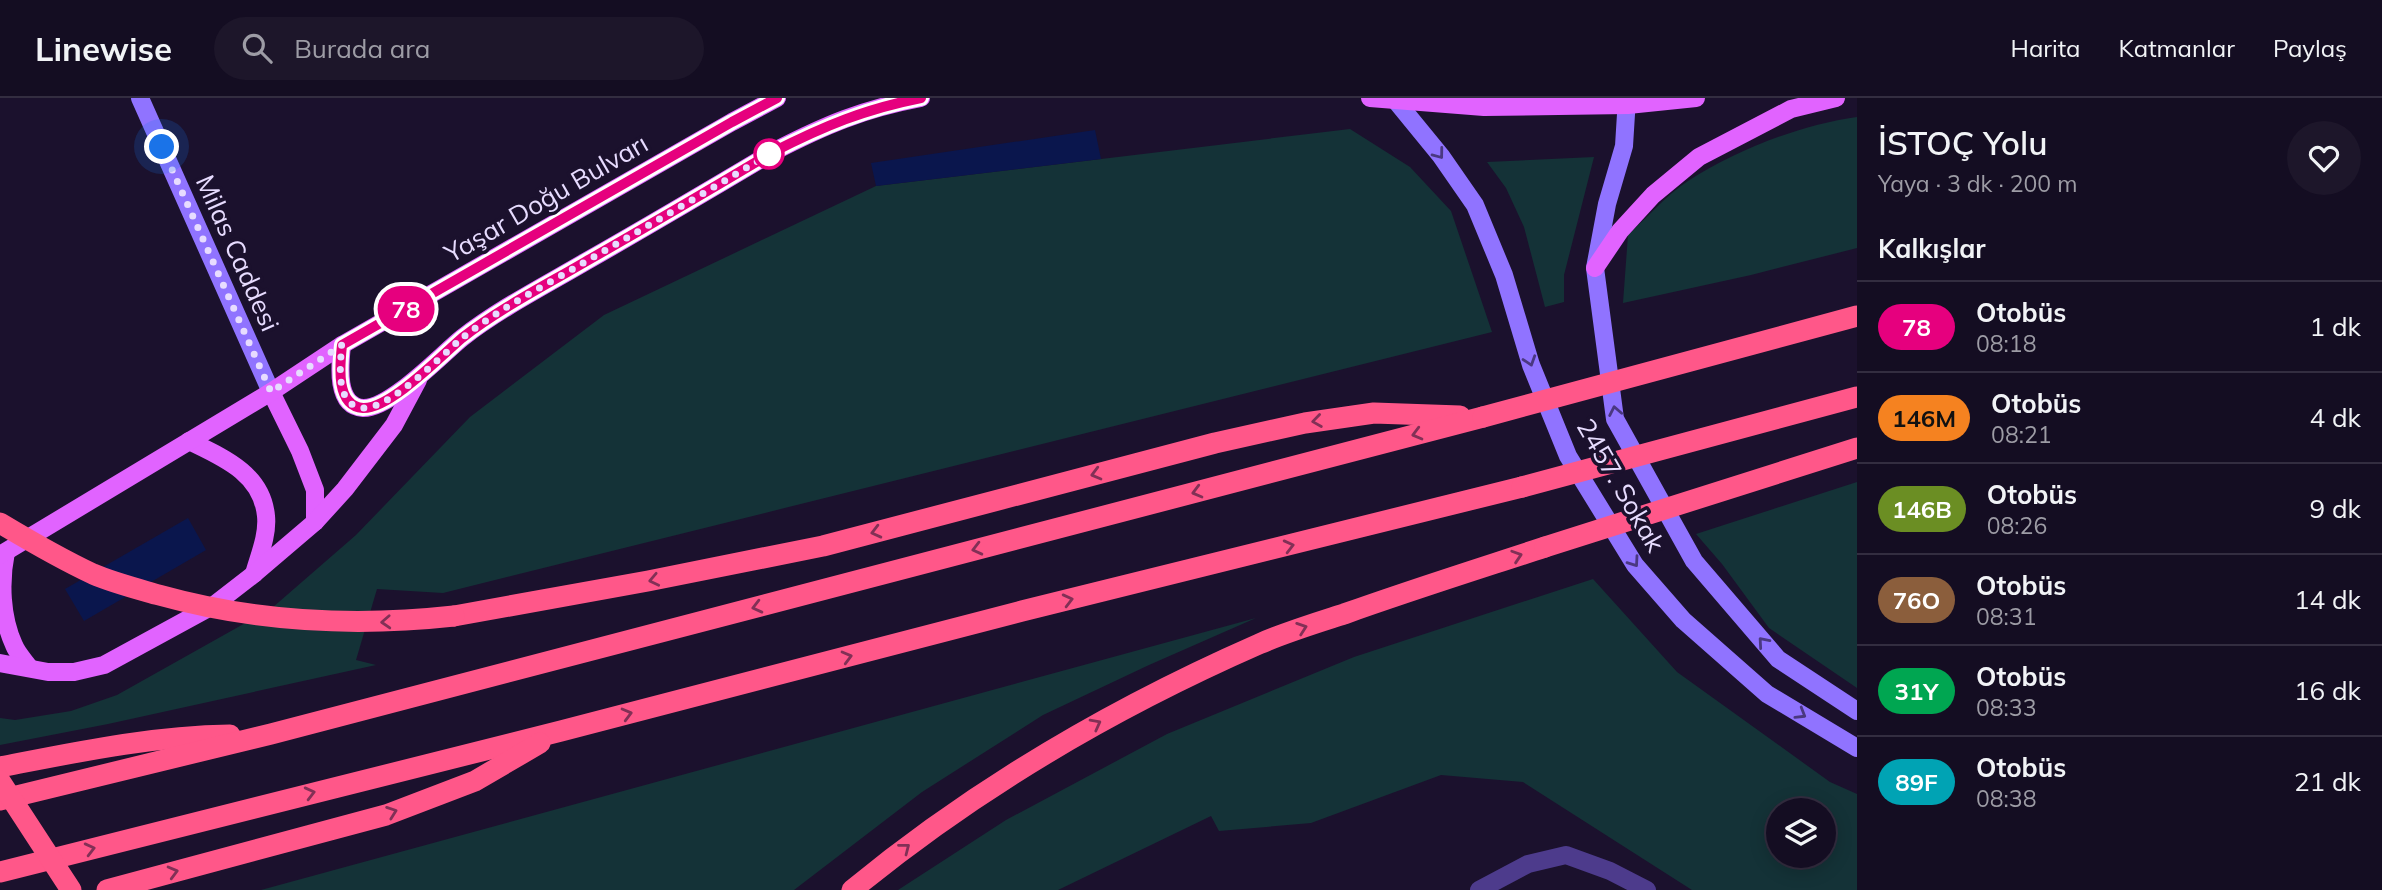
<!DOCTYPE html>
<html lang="tr">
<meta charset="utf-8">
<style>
:root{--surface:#140d22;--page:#1d162a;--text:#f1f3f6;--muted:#9d9ca5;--line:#332d40}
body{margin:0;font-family:Mulish,sans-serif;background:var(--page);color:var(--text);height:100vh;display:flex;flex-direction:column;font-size:26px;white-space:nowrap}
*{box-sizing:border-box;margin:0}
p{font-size:23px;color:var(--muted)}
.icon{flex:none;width:38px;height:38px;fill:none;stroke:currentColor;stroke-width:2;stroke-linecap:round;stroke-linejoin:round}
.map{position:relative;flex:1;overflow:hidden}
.details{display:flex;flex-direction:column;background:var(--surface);width:525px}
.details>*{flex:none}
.badge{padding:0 14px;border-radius:23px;font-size:24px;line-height:46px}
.buttons{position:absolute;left:1766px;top:700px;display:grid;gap:14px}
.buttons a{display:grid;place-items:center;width:70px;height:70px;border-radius:50%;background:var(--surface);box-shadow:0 4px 18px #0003,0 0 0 2px var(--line);font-size:35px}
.you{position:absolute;width:35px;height:35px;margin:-18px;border:5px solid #fff;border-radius:50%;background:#1a73e8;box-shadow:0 0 0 10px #1a73e833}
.map>.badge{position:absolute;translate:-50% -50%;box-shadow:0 0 0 4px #fff}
h2{padding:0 21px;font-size:26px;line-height:63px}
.round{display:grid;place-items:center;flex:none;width:74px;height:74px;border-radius:37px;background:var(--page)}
.summary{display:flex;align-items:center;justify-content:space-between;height:119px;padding:0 21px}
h1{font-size:33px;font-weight:600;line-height:52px}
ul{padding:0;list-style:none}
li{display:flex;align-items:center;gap:21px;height:91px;padding:0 21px;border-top:2px solid var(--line)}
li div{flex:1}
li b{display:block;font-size:26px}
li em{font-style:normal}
li .badge{min-width:77px;font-weight:700;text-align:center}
header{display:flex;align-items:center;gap:42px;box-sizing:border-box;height:98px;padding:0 35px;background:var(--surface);border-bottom:2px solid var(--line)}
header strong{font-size:33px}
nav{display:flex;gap:38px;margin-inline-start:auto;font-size:24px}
.search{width:490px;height:63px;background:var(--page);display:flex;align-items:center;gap:18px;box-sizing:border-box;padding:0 24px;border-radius:38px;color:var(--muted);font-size:26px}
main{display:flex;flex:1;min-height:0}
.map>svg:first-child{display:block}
</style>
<header>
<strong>Linewise</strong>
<div class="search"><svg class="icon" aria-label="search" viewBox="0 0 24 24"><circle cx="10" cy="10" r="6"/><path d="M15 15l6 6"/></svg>Burada ara</div>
<nav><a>Harita</a><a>Katmanlar</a><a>Paylaş</a></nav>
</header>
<main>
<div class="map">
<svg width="1857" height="792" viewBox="0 0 1857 792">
<rect width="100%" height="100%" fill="#1b112d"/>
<!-- green -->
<g fill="#143237" fill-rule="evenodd">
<path d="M1857 19V150L1751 177 1623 205 1628 137C1647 120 1666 97 1688 83 1736 52 1800 27 1857 19Z"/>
<path d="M1350 31 1410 69 1451 113 1492 234 443 495 377 491 356 562 376 567 108 626 0 647V620L15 622 71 613 117 597 272 510 356 437 470 319 604 217 876 88Z"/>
<path d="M1594 59 1564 177V204L1545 209 1524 129 1506 90 1487 64Z"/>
<path d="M1857 384V590L1769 530 1722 466 1696 436Z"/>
<path d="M1593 481 1677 574 1830 684 1857 696V792H1692L1523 684 1441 677 1311 725 1219 733 1211 718 1058 792H898L1006 722 1167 636 1354 559ZM1778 712H1824V758H1778Z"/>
<path d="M1256 520 1149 567 1043 617 922 694 794 792H261Z"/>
</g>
<!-- water -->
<g fill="#0a164d">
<path d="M1095 32 1101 61 876 88 871 65Z"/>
<path d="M188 420 206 452 84 523 65 491Z"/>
</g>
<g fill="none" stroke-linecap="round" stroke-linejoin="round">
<!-- lane -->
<path stroke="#4d3b8c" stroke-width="18" d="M1479 792 1528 766 1566 757 1610 773 1647 792"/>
<!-- secondary -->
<g stroke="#9073ff" stroke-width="18">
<path d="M140 0 271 294"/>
<path d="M1627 0 1624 48 1607 106 1595 170 1615 321 1694 463 1778 561 1857 613"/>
<path d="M1396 3 1441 58 1475 107 1504 177 1531 267 1568 358 1635 467 1683 522 1767 596 1857 650"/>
</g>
<!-- primary -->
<g stroke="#e163ff" stroke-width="18">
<path d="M1370 0 1484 9 1628 7 1696 0"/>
<path d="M1595 170 1620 133 1653 97 1699 59 1791 11 1836 0"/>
<path d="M342 247C340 266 335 308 363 310 390 311 441 257 462 240 499 211 544 188 585 164 648 128 711 91 773 54 825 27 863 11 921 0"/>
<path d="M271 294 300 353 315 392V424"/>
<path d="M189 343C222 359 262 375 266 418 268 437 259 458 254 476"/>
<path d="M6 454C0 483 1 519 14 547 17 555 24 562 29 569"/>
<path d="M0 457 271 294 342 247 732 24 777 0"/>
<path d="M0 565 48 574H74L104 567 214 507 254 476 315 424 345 391 394 327 418 282"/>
</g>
<!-- highway -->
<g stroke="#ff5789" stroke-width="21">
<path d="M454 518 648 483 823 448 1215 345 1305 325 1374 315 1460 318"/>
<path d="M0 669C77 654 152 638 230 637"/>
<path d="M0 702 271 636 1483 319"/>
<path d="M0 774 561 633 1022 513 1522 389"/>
<path d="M107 792 386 717 475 683 540 645"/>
<path d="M852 792C975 691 1113 610 1259 546 1286 534 1316 525 1344 516 1411 492 1478 471 1545 449"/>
</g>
<!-- highway-bridge -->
<g stroke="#ff5789" stroke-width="21">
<path d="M1483 319 1857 218"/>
<path d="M1522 389 1857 299"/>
<path d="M0 425C30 443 61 461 93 476 114 485 138 491 159 497 256 524 354 529 454 518"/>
<path d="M1545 449 1857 350"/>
<path d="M0 683 71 792"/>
</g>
</g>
<!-- one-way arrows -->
<defs><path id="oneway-chevron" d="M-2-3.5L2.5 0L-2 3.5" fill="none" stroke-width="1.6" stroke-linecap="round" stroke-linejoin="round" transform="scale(1.75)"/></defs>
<g stroke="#4a3881">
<use href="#oneway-chevron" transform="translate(1439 56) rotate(53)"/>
<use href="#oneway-chevron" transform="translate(1530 263) rotate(72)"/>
<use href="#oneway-chevron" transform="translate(1615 313) rotate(-101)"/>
<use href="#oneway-chevron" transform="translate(1634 464) rotate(55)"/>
<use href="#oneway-chevron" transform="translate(1763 544) rotate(-131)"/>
<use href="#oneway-chevron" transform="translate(1801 616) rotate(31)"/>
</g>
<g stroke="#823056">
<use href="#oneway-chevron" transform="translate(1317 323) rotate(172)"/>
<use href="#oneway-chevron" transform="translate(1417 336) rotate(165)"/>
<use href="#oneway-chevron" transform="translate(1096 376) rotate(165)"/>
<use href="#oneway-chevron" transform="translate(1197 394) rotate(165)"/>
<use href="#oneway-chevron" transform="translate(876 434) rotate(166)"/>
<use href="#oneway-chevron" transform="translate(1289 448) rotate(-14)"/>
<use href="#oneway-chevron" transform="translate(977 451) rotate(166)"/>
<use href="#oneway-chevron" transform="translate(1517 458) rotate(-18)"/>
<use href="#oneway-chevron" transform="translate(654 482) rotate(168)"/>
<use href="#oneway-chevron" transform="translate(1068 502) rotate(-14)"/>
<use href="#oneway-chevron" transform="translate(757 509) rotate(166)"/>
<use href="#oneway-chevron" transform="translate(386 524) rotate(177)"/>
<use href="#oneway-chevron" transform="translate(1302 530) rotate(-19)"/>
<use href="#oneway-chevron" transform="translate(847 559) rotate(-15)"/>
<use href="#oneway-chevron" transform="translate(627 616) rotate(-15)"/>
<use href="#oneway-chevron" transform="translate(1096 626) rotate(-28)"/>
<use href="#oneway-chevron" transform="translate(310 695) rotate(-14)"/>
<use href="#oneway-chevron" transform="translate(392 714) rotate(-20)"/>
<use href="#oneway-chevron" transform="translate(905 750) rotate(-38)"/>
<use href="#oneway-chevron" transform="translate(90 751) rotate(-14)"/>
<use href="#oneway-chevron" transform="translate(173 774) rotate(-15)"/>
</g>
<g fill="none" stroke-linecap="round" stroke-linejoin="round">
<defs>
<path id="line" d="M777 0 732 24 342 247C340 266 335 308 363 310 390 311 441 258 462 240 499 211 544 188 585 164 648 128 711 91 773 54 824 28 865 11 921 0"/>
</defs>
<!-- line casing -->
<use href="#line" stroke="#fff" stroke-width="16"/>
<!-- line -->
<use href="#line" stroke="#e6007e" stroke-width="10"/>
<!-- walk -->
<path stroke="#e7dcff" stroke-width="7" stroke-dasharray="0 12.6" d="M162 49 271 294 342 247C340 266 335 308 363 310 390 311 441 258 462 240 499 211 544 188 585 164 648 128 711 91 773 54L769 56"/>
</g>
<!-- markers -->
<circle fill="#fff" stroke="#e6007e" stroke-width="3.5" cx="769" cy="56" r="14"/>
<g text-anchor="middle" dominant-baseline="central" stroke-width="7" stroke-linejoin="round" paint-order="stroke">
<!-- street labels -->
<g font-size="26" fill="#e7dcff" stroke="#1b112d">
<text transform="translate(546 100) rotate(-30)">Yaşar Doğu Bulvarı</text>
<text transform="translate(238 155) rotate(66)">Milas Caddesi</text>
<text transform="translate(1621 387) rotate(60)">2457. Sokak</text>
</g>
</g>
</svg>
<div class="buttons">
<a><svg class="icon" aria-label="layers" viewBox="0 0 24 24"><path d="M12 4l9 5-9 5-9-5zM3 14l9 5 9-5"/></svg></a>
</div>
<div class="you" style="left:162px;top:49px"></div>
<b class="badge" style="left:406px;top:211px;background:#e6007e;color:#fff">78</b>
</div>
<section class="details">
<div class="summary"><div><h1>İSTOÇ Yolu</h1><p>Yaya · 3 dk · 200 m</p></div><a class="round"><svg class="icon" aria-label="heart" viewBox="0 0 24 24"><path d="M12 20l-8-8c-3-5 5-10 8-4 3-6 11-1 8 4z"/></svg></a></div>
<h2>Kalkışlar</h2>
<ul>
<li><span class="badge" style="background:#e6007e;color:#fff">78</span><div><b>Otobüs</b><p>08:18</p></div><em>1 dk</em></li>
<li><span class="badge" style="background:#f58220;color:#111">146M</span><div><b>Otobüs</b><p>08:21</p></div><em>4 dk</em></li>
<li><span class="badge" style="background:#6b8e23;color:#fff">146B</span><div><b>Otobüs</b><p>08:26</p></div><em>9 dk</em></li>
<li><span class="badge" style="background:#8b5e3c;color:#fff">76O</span><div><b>Otobüs</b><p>08:31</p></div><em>14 dk</em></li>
<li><span class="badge" style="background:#00a651;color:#fff">31Y</span><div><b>Otobüs</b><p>08:33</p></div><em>16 dk</em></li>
<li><span class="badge" style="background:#00a3b4;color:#fff">89F</span><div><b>Otobüs</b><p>08:38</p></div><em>21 dk</em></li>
</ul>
</section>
</main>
